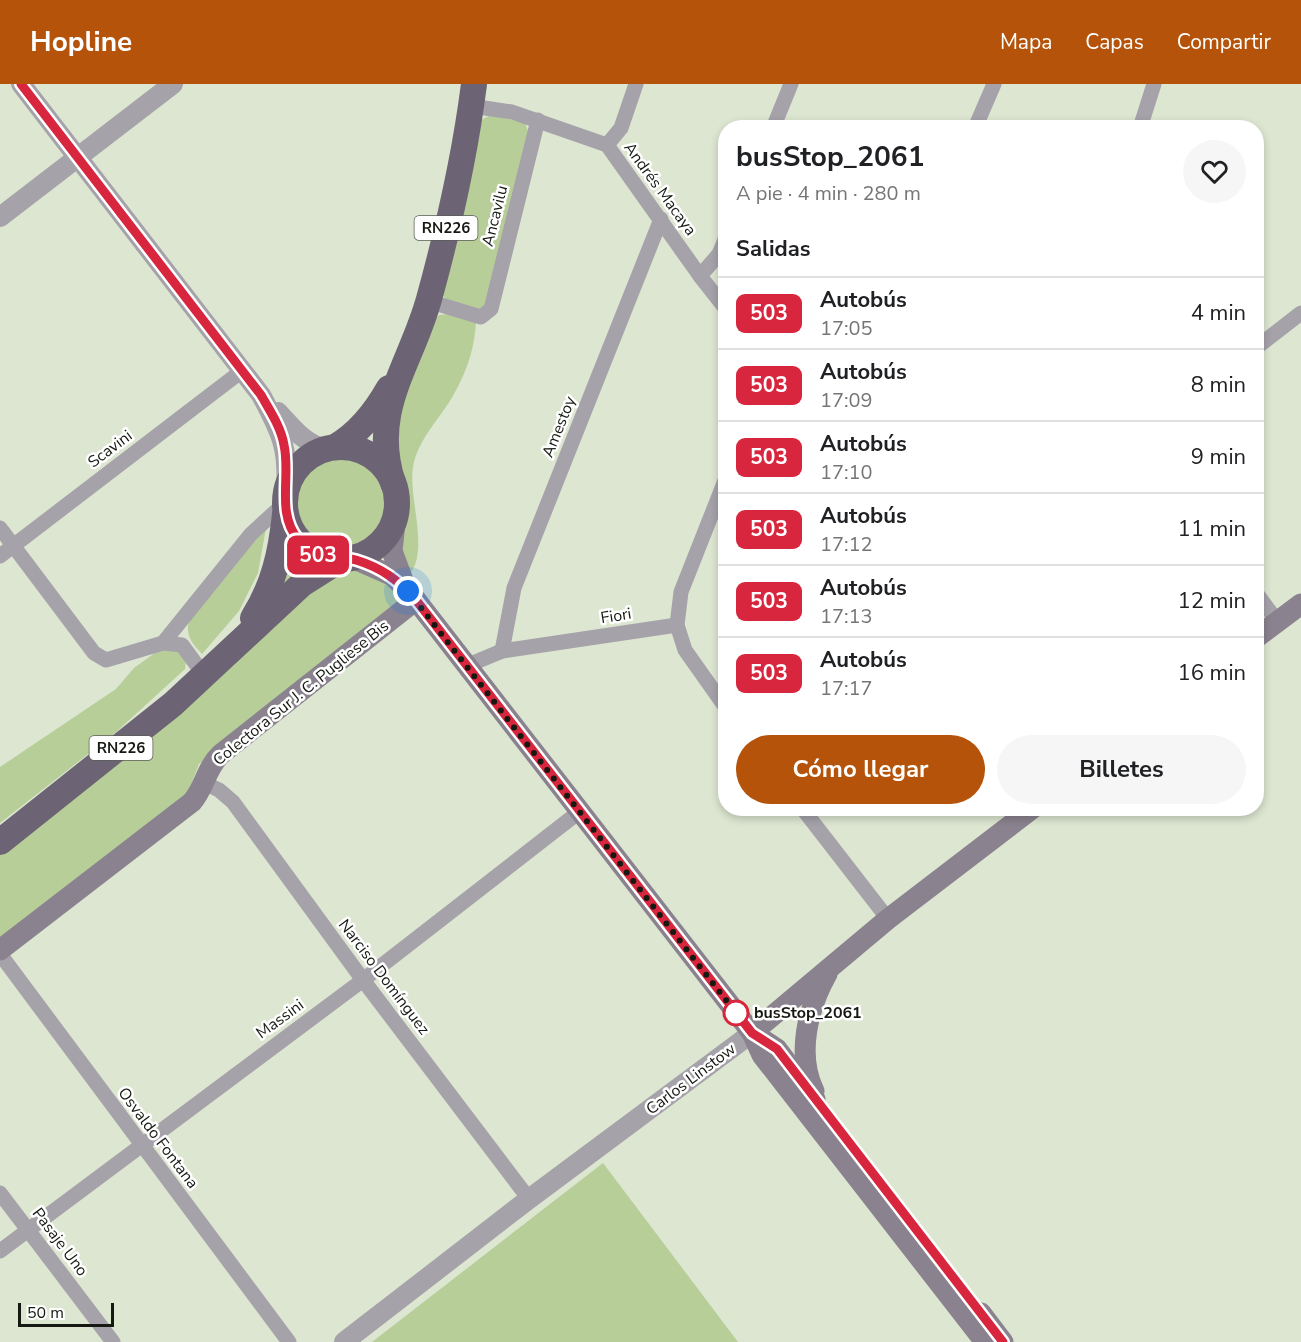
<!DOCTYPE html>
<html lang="es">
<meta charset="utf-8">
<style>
:root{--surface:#fff;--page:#f6f6f6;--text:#202124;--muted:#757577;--line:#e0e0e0;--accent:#b45309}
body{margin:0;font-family:"Nunito Sans",sans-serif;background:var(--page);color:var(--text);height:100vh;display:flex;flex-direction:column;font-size:22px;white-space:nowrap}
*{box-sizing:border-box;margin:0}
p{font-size:20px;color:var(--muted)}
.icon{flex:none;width:33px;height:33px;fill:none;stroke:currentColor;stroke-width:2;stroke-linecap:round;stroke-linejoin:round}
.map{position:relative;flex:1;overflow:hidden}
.drawer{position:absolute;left:718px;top:36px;width:546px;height:696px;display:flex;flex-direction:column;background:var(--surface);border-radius:24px;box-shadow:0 3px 9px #0003}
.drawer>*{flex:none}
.badge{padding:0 12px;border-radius:9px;font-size:21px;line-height:39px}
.scale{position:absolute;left:18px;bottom:15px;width:96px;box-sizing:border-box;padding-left:6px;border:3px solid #161912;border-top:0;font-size:16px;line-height:21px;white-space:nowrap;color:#161912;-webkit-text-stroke:4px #fff;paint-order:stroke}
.you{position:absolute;width:30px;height:30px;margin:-15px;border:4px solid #fff;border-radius:50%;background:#1a73e8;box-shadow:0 0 0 9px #1a73e833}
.map>.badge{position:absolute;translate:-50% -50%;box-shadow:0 0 0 3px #fff}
h2{padding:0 18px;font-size:22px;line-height:54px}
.round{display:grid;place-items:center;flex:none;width:63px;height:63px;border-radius:32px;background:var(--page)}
.overview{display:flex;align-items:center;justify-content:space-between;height:102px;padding:0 18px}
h1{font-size:28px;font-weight:700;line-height:45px}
.primary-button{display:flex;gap:12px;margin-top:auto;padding:12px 18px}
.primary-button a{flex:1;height:69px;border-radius:36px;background:var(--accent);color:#fff;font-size:24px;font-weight:700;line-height:69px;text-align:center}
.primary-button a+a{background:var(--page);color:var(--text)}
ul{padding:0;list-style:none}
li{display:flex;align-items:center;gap:18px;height:72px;padding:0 18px;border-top:2px solid var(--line)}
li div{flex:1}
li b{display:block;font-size:22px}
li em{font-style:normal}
li .badge{min-width:66px;font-weight:700;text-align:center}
header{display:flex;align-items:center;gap:36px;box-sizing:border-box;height:84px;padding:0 30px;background:var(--accent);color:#fff}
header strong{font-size:28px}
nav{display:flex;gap:33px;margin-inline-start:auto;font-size:21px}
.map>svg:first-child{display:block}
</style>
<header>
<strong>Hopline</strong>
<nav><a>Mapa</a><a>Capas</a><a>Compartir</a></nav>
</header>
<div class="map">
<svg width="1301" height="1258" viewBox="0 0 1301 1258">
<rect width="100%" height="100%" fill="#dce6d1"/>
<!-- green -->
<g fill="#b7ce99">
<path d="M491 31 525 39 528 47 488 218 480 225 446 215 440 209 475 39Z"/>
<path d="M450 230 476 238C475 262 467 287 455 308 442 333 418 354 413 383 408 413 430 468 409 491L398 454 403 437 404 418 396 364 404 311 435 235 439 231Z"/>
<circle cx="341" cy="419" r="48"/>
<path d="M266 444 258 489 239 527 202 570C195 562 189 557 188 546 186 524 249 461 266 444Z"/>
<path d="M292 462 303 471 319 479 267 519Z"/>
<path d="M362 484 379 491 400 514 398 521 391 529 199 680 187 712 0 855V770L213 600 235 580 250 557 266 539 337 489Z"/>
<path d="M159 566 180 567 186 576 185 585 115 649 0 739V683L116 605 134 584Z"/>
<path d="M603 1079 738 1258H372Z"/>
</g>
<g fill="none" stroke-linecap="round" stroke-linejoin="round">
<!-- minor -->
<g stroke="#a6a2aa" stroke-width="15">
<path d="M471 22 512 28 607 61 700 192 726 225"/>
<path d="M773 44 791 0"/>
<path d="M975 44 994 0"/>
<path d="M1140 44 1154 0"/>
<path d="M607 61 621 44 636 0"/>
<path d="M700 192 719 170 726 153"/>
<path d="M428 217 481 233 491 225 538 36"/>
<path d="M1257 263 1301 229"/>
<path d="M726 394 681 508 677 541 685 566 726 624"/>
<path d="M0 444 94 569 106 576 163 559 182 561 204 591"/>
<path d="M0 472 243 286"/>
<path d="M1257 510 1277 537"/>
<path d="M163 559 251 450 286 418"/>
<path d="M502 567 514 504 661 135"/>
<path d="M466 582 502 567 677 541"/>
<path d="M204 699 219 706 233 718 363 896 529 1115"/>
<path d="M802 724 888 835"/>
<path d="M0 870 289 1258"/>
<path d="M0 1109 113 1258"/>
<path d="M0 1167 363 896 579 728"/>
</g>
<!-- tertiary -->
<g stroke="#a6a2aa" stroke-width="20">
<path d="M21 0 261 311C282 350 289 365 286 410"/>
<path d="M0 133 173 0"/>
<path d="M278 328C292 343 305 361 327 365"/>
<path d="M344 1258 529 1115 752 949"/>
</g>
<!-- secondary -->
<g stroke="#8a838f" stroke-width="21">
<path d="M396 430 392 467 405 502"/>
<path d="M352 474 393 492 416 516 752 949 762 971 985 1258"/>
<path d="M1257 553 1301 520"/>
<path d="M0 866 192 718C205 703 206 684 221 670L416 516"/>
<path d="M752 949 888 835 1033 724"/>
<path d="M753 949 777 965 815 1015"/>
<path d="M814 1007C796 970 808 924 827 890"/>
<path d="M981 1229 1003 1258"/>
</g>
<!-- trunk -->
<g stroke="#6c6474" stroke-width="26">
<path d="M335 363C358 350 376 327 389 304"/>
<circle cx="341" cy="419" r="56"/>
<path d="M393 399C369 326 411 281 429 215 448 146 465 71 474 0"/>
<path d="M253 534C274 501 281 468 285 430"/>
<path d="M0 758 173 620 302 500 332 481 347 475"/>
</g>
</g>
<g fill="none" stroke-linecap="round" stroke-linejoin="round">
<defs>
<path id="line" d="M21 0 261 311C270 327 281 343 284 361 291 392 276 429 298 455 307 465 319 473 333 475 341 476 349 474 356 476 382 484 398 496 416 516L752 949 777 965 1003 1258"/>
</defs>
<!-- line casing -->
<use href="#line" stroke="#fff" stroke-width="14"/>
<!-- line -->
<use href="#line" stroke="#d7263d" stroke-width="9"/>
<!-- walk -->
<path stroke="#161912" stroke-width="6" stroke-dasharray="0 10.8" d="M408 507 736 929"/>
</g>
<!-- markers -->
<circle fill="#fff" stroke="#d7263d" stroke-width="3" cx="736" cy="929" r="12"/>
<g text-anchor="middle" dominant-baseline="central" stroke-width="5" stroke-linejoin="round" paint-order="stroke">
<!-- shield labels -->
<g fill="#fff" stroke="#5c5e59" stroke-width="1.5">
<rect x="414.5" y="132" width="63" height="24" rx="4.5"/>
<rect x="89.5" y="652" width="63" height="24" rx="4.5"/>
</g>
<g font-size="15" font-weight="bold" fill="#161912">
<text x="446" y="144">RN226</text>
<text x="121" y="664">RN226</text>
</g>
<!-- street labels -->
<g font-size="16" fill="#161912" stroke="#fff">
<text transform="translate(660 105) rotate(54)">Andrés Macaya</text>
<text transform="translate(495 132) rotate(-76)">Ancavilu</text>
<text transform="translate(559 343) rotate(-68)">Amestoy</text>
<text transform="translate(110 365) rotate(-37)">Scavini</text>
<text transform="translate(616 532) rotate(-9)">Fiori</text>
<text transform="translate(301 609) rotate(-39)">Colectora Sur J. C. Pugliese Bis</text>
<text transform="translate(384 893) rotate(53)">Narciso Domínguez</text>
<text transform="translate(280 935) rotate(-36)">Massini</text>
<text transform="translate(691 995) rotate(-37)">Carlos Linstow</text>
<text transform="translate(158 1054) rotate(53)">Osvaldo Fontana</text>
<text transform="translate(60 1158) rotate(53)">Pasaje Uno</text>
</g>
<!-- stop labels -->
<g font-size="16" font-weight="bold" fill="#161912" stroke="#fff" text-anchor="start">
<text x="754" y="929">busStop_2061</text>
</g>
</g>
</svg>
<div class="scale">50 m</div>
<div class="you" style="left:408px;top:507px"></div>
<b class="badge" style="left:318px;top:471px;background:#d7263d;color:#fff">503</b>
<section class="drawer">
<div class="overview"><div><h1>busStop_2061</h1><p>A pie · 4 min · 280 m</p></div><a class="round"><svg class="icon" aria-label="heart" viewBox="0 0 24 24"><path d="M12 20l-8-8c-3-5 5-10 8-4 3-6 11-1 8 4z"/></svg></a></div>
<h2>Salidas</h2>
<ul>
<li><span class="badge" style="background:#d7263d;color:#fff">503</span><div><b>Autobús</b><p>17:05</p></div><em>4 min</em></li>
<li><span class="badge" style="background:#d7263d;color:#fff">503</span><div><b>Autobús</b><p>17:09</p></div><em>8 min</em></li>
<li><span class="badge" style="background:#d7263d;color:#fff">503</span><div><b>Autobús</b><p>17:10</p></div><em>9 min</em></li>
<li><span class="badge" style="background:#d7263d;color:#fff">503</span><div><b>Autobús</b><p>17:12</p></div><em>11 min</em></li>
<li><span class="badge" style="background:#d7263d;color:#fff">503</span><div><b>Autobús</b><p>17:13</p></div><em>12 min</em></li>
<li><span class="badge" style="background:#d7263d;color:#fff">503</span><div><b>Autobús</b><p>17:17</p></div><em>16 min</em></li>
</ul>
<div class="primary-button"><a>Cómo llegar</a><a>Billetes</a></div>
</section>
</div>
